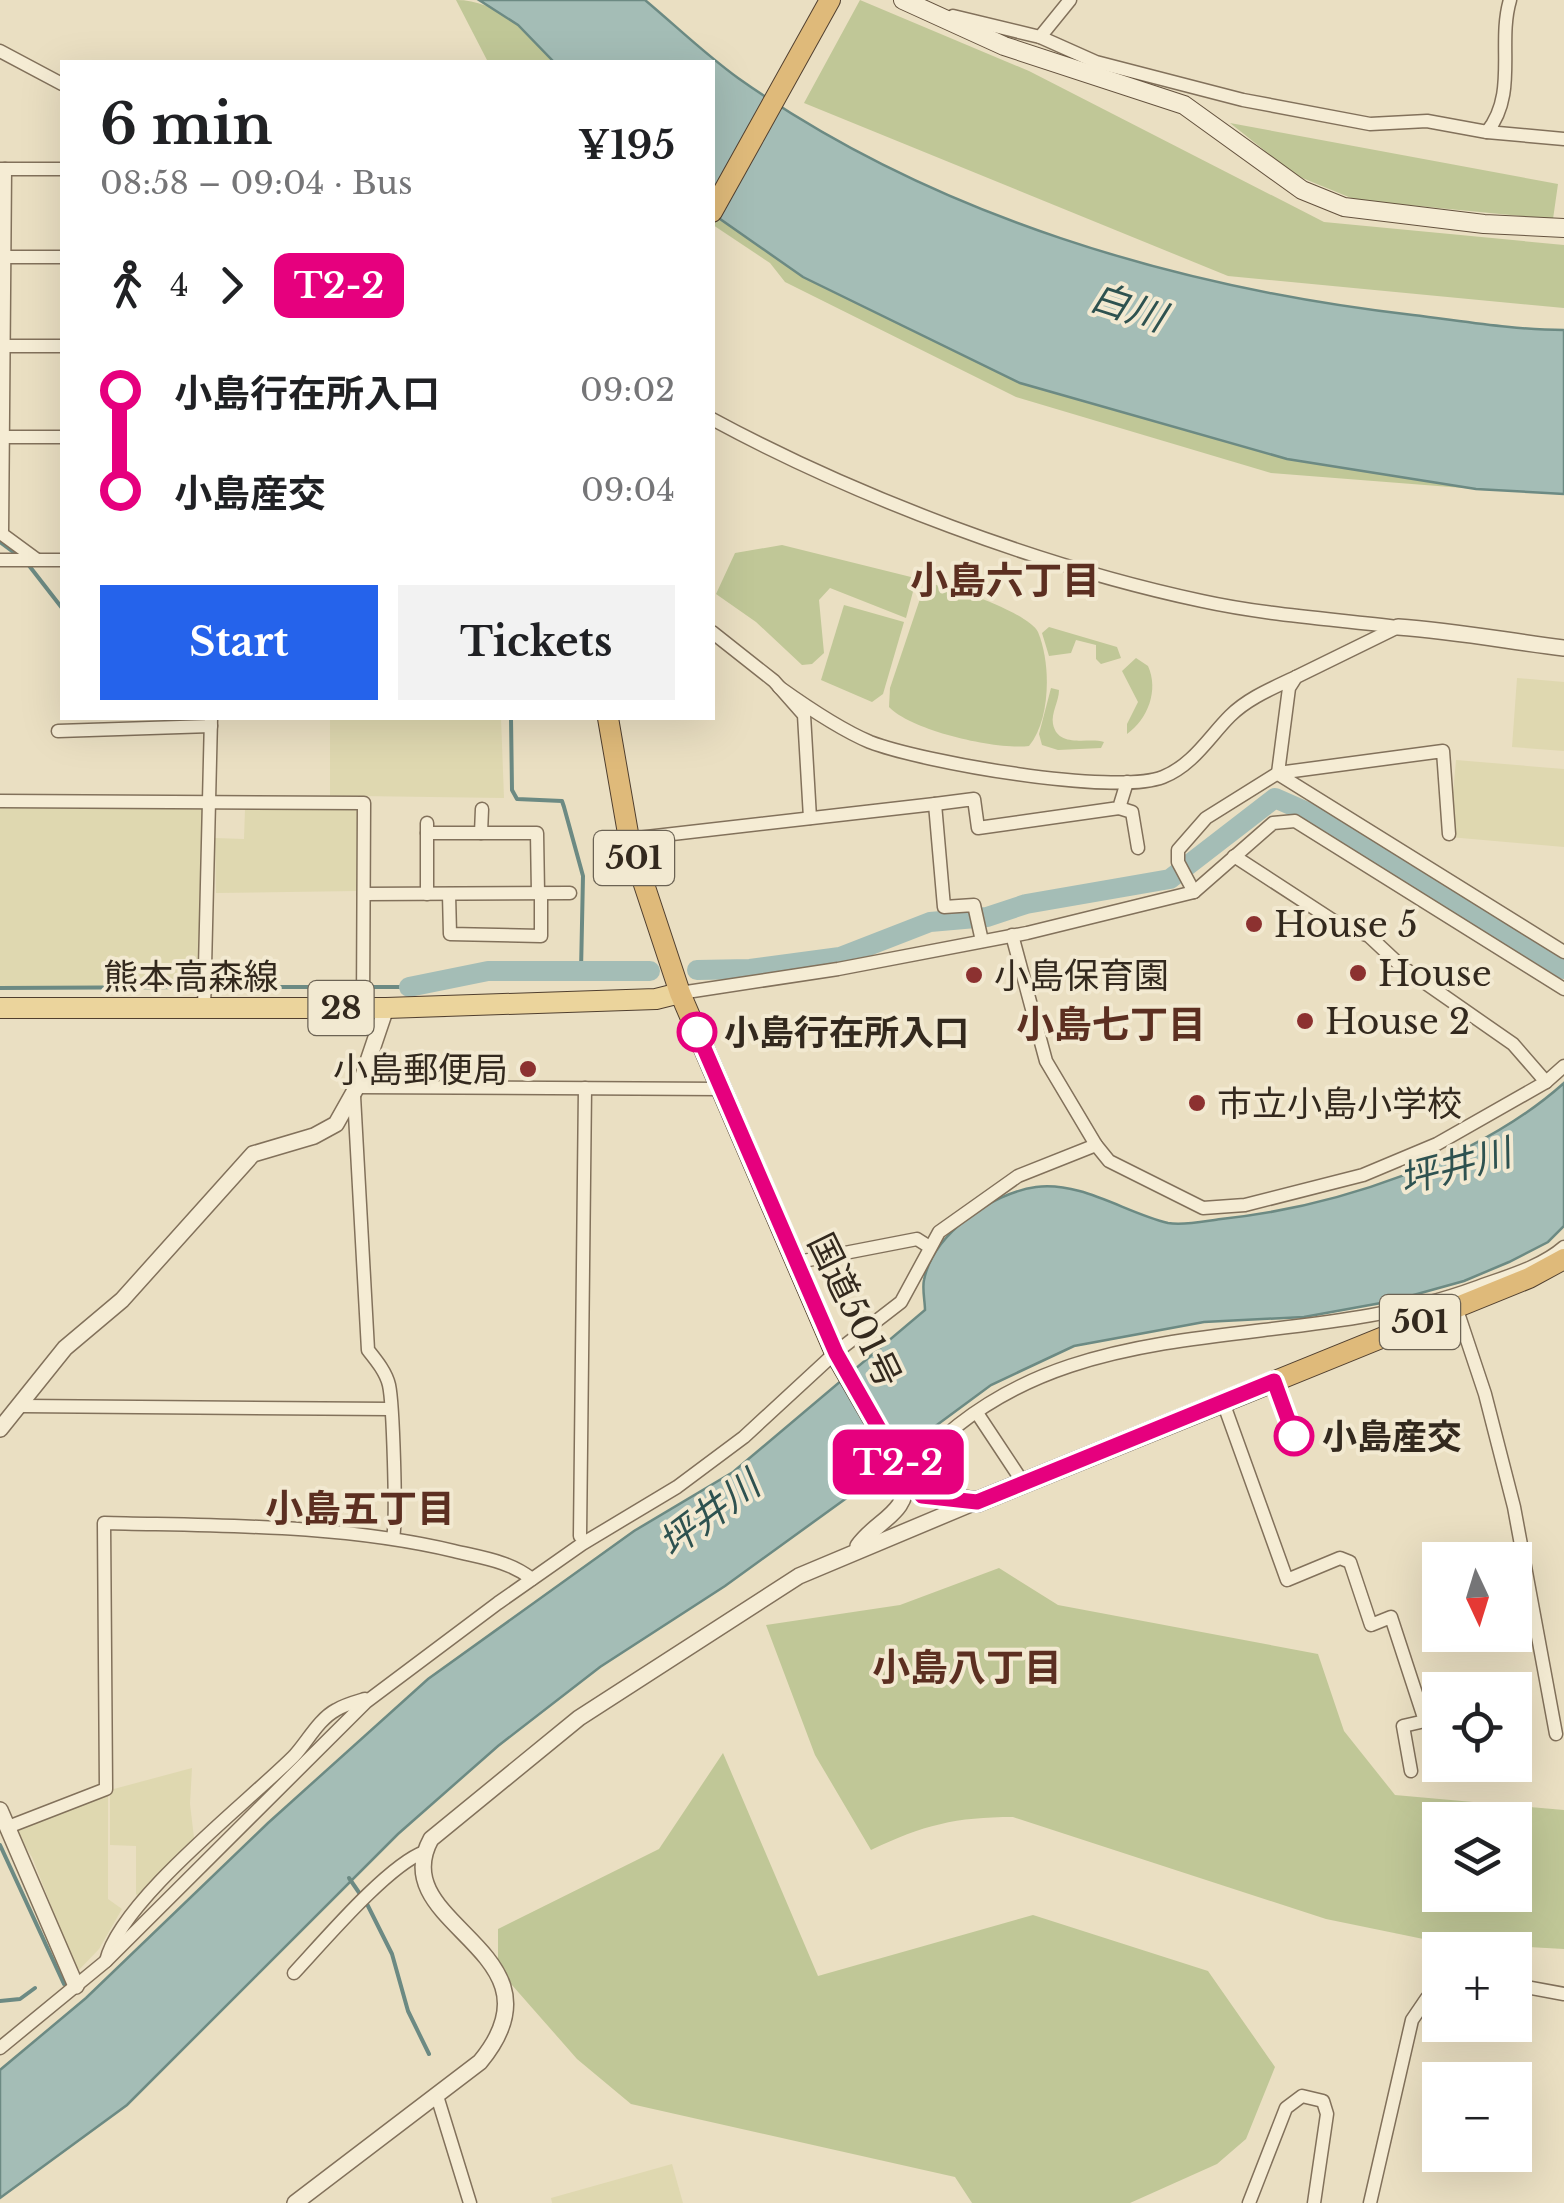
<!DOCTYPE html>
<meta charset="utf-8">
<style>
:root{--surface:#fff;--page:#f2f2f2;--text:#202124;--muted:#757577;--accent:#2563eb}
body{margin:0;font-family:"Libre Baskerville","Noto Sans JP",serif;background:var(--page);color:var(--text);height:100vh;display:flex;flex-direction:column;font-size:38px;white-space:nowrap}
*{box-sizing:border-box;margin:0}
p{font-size:32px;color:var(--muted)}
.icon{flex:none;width:55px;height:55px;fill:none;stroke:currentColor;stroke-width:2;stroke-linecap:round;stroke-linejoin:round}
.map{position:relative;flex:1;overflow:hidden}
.drawer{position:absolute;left:60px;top:60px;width:655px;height:660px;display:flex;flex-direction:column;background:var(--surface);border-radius:0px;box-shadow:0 10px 40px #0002}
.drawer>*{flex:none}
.badge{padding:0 20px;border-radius:15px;font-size:35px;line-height:65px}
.needle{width:65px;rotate:176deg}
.fabs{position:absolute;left:1422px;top:1542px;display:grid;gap:20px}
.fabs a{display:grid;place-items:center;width:110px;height:110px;border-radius:0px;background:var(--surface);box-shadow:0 10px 40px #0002;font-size:50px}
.map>.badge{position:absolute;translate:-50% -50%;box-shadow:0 0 0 5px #fff}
.legs{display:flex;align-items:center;gap:15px;height:110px;padding:0 40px;font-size:32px}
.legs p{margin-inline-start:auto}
.headline{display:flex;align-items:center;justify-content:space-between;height:170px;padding:0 40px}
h1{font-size:55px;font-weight:700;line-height:75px}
.button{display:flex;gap:20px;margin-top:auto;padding:20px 40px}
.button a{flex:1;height:115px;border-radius:0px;background:var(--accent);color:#fff;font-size:40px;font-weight:700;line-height:115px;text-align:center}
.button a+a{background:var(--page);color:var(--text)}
ul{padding:0 40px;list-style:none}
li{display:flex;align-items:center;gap:35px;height:100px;font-size:38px}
li i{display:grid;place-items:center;width:15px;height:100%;margin:0 12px;background:currentColor}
li i::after{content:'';width:25px;height:25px;margin:-12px;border:8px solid;border-radius:50%;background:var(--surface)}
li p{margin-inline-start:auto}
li:first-child i{background:linear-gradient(#0000 50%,currentColor 0)}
li:last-child i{background:linear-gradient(currentColor 50%,#0000 0)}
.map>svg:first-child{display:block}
</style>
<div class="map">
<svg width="1564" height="2203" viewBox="0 0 1564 2203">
<rect width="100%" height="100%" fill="#eadfc2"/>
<!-- farmland -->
<g fill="#dfd8b0">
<path d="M1517 678 1564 682V751L1512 747Z"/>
<path d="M330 718H501L504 798 358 796 357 891 216 893 215 838 244 839 245 809 330 806Z"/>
<path d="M1456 760 1564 769V847L1449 837Z"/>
<path d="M0 805 208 806 204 987 0 988Z"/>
<path d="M192 1768 190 1804 195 1846 141 1900 136 1894V1846L110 1845V1790Z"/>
<path d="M108 1791V1899L122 1909 99 1949 77 1972 32 1857 12 1827Z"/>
<path d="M672 2164 683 2203H552L551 2198Z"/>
</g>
<!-- green -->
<g fill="#c0c797" fill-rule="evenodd">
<path d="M456 0C499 0 526 33 554 62H488Z"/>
<path d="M860 0 1029 71 1324 222 1564 245V308L1228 276 804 103Z"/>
<path d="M1230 123 1558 184 1553 219 1356 200 1295 175Z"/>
<path d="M713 214 803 277 1020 383 1287 459 1476 489 1271 473 1016 397 785 282 770 263 713 225Z"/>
<path d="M782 545 911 577 915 584 906 618 830 588 819 600 824 653 812 664 802 665 756 622 716 594 735 553Z"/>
<path d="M925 584C945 582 1029 613 1038 632 1051 663 1051 719 1029 746 996 750 912 731 889 707L890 688Z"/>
<path d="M844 605 904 622 883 694 872 702 821 680Z"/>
<path d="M1049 627 1117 647 1121 658 1101 664 1096 659V645L1076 640 1071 653 1049 656 1042 633Z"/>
<path d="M1136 658 1148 666C1159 690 1148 719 1127 734V724L1138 702 1122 671Z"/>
<path d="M1051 688 1059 690C1059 701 1051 713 1053 724 1058 749 1089 737 1104 742L1101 748 1058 750 1042 745 1039 734Z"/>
<path d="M999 1568 1058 1605 1318 1654 1344 1731 1395 1795 1564 1810V1949L1438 1942 1326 1919 1013 1817C956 1817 923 1825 871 1850L815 1755 766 1625 900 1605ZM1440 1820H1515V1895H1440Z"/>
<path d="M723 1753 818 1976 1033 1915 1208 1971 1275 2067 1246 2139 1217 2164 1130 2203H972L955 2177 631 2104 577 2059 498 1969V1929L659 1849Z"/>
</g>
<!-- water -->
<g fill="#a4bdb6" stroke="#6c8a83" stroke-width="2.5">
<path d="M479 0H645C676 26 706 55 738 78 933 216 1178 288 1413 315 1463 321 1514 330 1564 330V494L1476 489 1287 459 1020 383 803 277 713 214 712 62H554L518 25Z"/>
<path d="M1564 1083V1226L1548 1242 1509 1262 1464 1281 1392 1301 1304 1317 1204 1322 1074 1346 991 1385 926 1433 877 1476 725 1586 600 1667 498 1746 398 1834 127 2105 0 2198V2070L86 1998 268 1823 428 1679 634 1531 733 1472 925 1310C925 1301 922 1289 924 1280 933 1234 992 1193 1036 1187 1081 1181 1126 1213 1168 1223 1184 1226 1205 1221 1221 1219 1336 1207 1478 1160 1564 1083Z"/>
</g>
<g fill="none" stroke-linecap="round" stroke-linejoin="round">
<!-- stream -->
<g stroke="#6c8a83" stroke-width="4">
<path d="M0 542 20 557"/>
<path d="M27 563 62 608"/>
<path d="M511 718 512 790 517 799 562 801 564 807 583 876 581 971"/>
<path d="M210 987H409"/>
<path d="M0 988 200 987"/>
<path d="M0 1845 64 1984"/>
<path d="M349 1878 360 1894"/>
<path d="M366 1902 392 1954 408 2011 429 2054"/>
<path d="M0 2001 20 1999 35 1988"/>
</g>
<!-- river -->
<g stroke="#a4bdb6" stroke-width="20">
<path d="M697 970 750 969 840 957 930 922 987 917 1026 904 1170 879 1275 798 1316 816 1564 969"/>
<path d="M409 987 488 971H650"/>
</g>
<defs>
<g id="minor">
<path d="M953 16 1040 37 1070 0"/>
<path d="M1040 37 1096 62 1243 100 1370 124 1427 121 1487 132C1518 93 1497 44 1510 0"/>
<path d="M0 51 62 84"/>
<path d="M1487 132 1564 139"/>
<path d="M0 169H62"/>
<path d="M5 169 2 534 36 559"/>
<path d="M0 257H62"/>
<path d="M2 346H62"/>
<path d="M712 419C856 497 1042 567 1202 601 1266 615 1333 619 1398 627"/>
<path d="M3 437H62"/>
<path d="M0 560H62"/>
<path d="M712 632 774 681 804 715 810 818"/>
<path d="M779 687C807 707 839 729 870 742 922 762 1114 796 1163 777 1193 765 1209 737 1230 716 1248 698 1273 688 1296 677"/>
<path d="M58 731 211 726"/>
<path d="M1278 773 1289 688 1296 677 1398 627"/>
<path d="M1278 774 1564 952"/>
<path d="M0 801 364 803 363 1008"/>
<path d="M935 804 974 799 978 828 1119 808 1127 782"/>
<path d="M1119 808 1132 812 1138 848"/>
<path d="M427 833H537L538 893"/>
<path d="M481 833 482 809"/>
<path d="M629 839 935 804 944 907 974 905 982 941"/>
<path d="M1234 856 1340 925 1369 936 1401 966 1513 1044 1546 1082"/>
<path d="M1194 892 1178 862V850L1206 818 1278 773 1443 751 1449 834"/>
<path d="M364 894 570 893"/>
<path d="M427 894V823"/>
<path d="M449 894 450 934 541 936V893"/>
<path d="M1012 935 1046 1061 1096 1145 1109 1161 1203 1208 1245 1205 1363 1175 1437 1144 1546 1082 1564 1066"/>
<path d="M680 993 838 969 1027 933 1194 892 1273 823 1295 821 1564 989"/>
<path d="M204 1009 211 718"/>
<path d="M358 1087 722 1089"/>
<path d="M354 1096 368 1350C376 1360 386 1372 389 1385 393 1403 397 1521 393 1537"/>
<path d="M793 1263 917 1239 928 1246"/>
<path d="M1456 1307 1485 1394 1514 1507 1556 1734"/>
<path d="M1223 1402 1287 1580 1340 1558 1350 1562 1371 1625 1391 1617 1425 1721 1403 1726 1411 1771"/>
<path d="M22 1406 390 1409"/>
<path d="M977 1413 1024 1484"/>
<path d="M906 1476C1053 1298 1282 1359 1475 1288 1504 1277 1540 1268 1564 1247"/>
<path d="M580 1536 585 1088"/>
<path d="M8 1827 106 1789 104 1523C222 1526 340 1524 454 1551 483 1558 509 1561 532 1579"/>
<path d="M106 1961C120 1901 247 1803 294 1756 307 1742 319 1719 336 1710 344 1705 355 1702 365 1699"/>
<path d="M294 1973C323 1942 387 1866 424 1852"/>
<path d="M1515 1985 1564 1994"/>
<path d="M0 2048 106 1961 366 1702 498 1603 582 1544 677 1487 744 1437 835 1353 901 1302 939 1232 1018 1176 1096 1145"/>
<path d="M437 2096 470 2203"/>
<path d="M1249 2203 1286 2108 1302 2096 1323 2101 1327 2114 1314 2203"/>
<path d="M1370 2203 1412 2020 1427 1998 1440 1992"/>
</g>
<g id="tertiary">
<path d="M1398 627C1455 631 1507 641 1564 648"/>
<path d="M0 1429 65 1348 122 1300 253 1154 314 1136 336 1124 363 1076 386 1008"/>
<path d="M858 1546C877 1519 909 1515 906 1476"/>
<path d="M0 1810 76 1986"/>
<path d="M295 2203 480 2062C572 1951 383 1926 431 1839L579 1718 799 1576 973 1503"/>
</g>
<path id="secondary" d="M903 0 1004 46 1184 105 1302 190 1344 207 1484 224 1564 228"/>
<path id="primary" d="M0 1008H386L656 999 680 993"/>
<g id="trunk">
<path d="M712 212 830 0"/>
<path d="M608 718 629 839 680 993 835 1353 906 1476 922 1495 977 1502 1529 1278 1564 1259"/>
</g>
</defs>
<!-- minor casing -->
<use href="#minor" stroke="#82715b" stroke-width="15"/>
<!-- tertiary casing -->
<use href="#tertiary" stroke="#82715b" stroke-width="18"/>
<!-- secondary casing -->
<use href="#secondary" stroke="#64523e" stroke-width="20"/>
<!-- primary casing -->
<use href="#primary" stroke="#503f2f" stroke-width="22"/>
<!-- trunk casing -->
<use href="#trunk" stroke="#503f2f" stroke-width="22"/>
<!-- minor -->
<use href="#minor" stroke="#f5ecd4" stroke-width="12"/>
<!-- tertiary -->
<use href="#tertiary" stroke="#f5ecd4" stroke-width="15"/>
<!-- secondary -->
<use href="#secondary" stroke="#f5ecd4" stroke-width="18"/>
<!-- primary -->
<use href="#primary" stroke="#ebd49c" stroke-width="20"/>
<!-- trunk -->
<use href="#trunk" stroke="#dfba7a" stroke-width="20"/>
</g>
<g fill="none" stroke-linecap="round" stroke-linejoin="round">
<defs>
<path id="line-1" d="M697 1032 836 1353 906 1476 922 1496 977 1502 1274 1381 1294 1436"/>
</defs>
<!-- line-1 casing -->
<use href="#line-1" stroke="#fff" stroke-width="22"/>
<!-- line-1 -->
<use href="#line-1" stroke="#e6007e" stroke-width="15"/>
</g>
<!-- markers -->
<g fill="#8c3130" stroke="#f2e9d1" stroke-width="4">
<circle cx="1254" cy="924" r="10"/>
<circle cx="1358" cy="973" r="10"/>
<circle cx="974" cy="975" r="10"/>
<circle cx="1305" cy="1021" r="10"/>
<circle cx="528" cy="1069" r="10"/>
<circle cx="1197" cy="1103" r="10"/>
</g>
<g fill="#fff" stroke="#e6007e" stroke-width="5">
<circle cx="697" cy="1032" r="18"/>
<circle cx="1294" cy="1436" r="18"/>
</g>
<g text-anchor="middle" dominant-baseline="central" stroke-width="8" stroke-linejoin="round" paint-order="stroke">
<!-- shield labels -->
<g fill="#f2e9d1" stroke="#6c6354" stroke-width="2.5">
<rect x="594" y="831" width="80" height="54" rx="8"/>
<rect x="308.5" y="981" width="65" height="54" rx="8"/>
<rect x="1380" y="1295" width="80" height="54" rx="8"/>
</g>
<g font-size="32" font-weight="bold" fill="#33291e">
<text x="634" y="858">501</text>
<text x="341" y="1008">28</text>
<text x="1420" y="1322">501</text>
</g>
<!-- poi labels -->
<g font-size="35" fill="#33291e" stroke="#f2e9d1" text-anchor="start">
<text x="1274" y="924">House 5</text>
<text x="1378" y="973">House</text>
<text x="994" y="975">小島保育園</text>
<text x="1325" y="1021">House 2</text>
<text x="508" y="1069" text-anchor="end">小島郵便局</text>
<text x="1217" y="1103">市立小島小学校</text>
</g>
<!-- street labels -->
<g font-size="35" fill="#33291e" stroke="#f2e9d1">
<text x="191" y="976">熊本高森線</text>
<text transform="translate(855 1310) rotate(64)">国道501号</text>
</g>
<!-- stop labels -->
<g font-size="35" font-weight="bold" fill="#33291e" stroke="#f2e9d1" text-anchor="start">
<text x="724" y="1032">小島行在所入口</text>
<text x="1322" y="1436">小島産交</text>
</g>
<!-- water labels -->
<g font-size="38" font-style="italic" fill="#2e5250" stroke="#f2e9d1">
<text transform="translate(1128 307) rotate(18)">白川</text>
<text transform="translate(1455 1166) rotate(-15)">坪井川</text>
<text transform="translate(709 1514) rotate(-37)">坪井川</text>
</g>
<!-- neighbourhood labels -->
<g font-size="38" font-weight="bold" fill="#5c2f21" stroke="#f2e9d1">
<text x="1005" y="580">小島六丁目</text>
<text x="1111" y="1024">小島七丁目</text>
<text x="360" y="1508">小島五丁目</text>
<text x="967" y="1667">小島八丁目</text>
</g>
</g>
</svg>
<div class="fabs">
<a><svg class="needle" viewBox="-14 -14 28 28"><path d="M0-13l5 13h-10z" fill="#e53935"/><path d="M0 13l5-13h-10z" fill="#757577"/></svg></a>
<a><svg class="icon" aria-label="locate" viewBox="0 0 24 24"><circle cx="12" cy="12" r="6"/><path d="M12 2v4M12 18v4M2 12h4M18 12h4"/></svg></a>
<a><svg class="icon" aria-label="layers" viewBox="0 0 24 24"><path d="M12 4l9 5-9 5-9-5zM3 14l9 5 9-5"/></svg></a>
<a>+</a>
<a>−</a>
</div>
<b class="badge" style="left:898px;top:1462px;background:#e6007e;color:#fff">T2-2</b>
<section class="drawer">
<div class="headline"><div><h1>6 min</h1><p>08:58 – 09:04 · Bus</p></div><b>¥195</b></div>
<div class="legs"><svg class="icon" aria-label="walk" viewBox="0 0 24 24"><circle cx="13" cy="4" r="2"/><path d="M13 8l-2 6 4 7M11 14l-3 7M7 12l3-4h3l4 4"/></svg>4<svg class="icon" aria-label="forward" viewBox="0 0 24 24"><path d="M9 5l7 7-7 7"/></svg><b class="badge" style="background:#e6007e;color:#fff">T2-2</b></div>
<ul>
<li><i style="color:#e6007e"></i><b>小島行在所入口</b><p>09:02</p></li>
<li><i style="color:#e6007e"></i><b>小島産交</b><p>09:04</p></li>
</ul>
<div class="button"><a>Start</a><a>Tickets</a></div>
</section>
</div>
